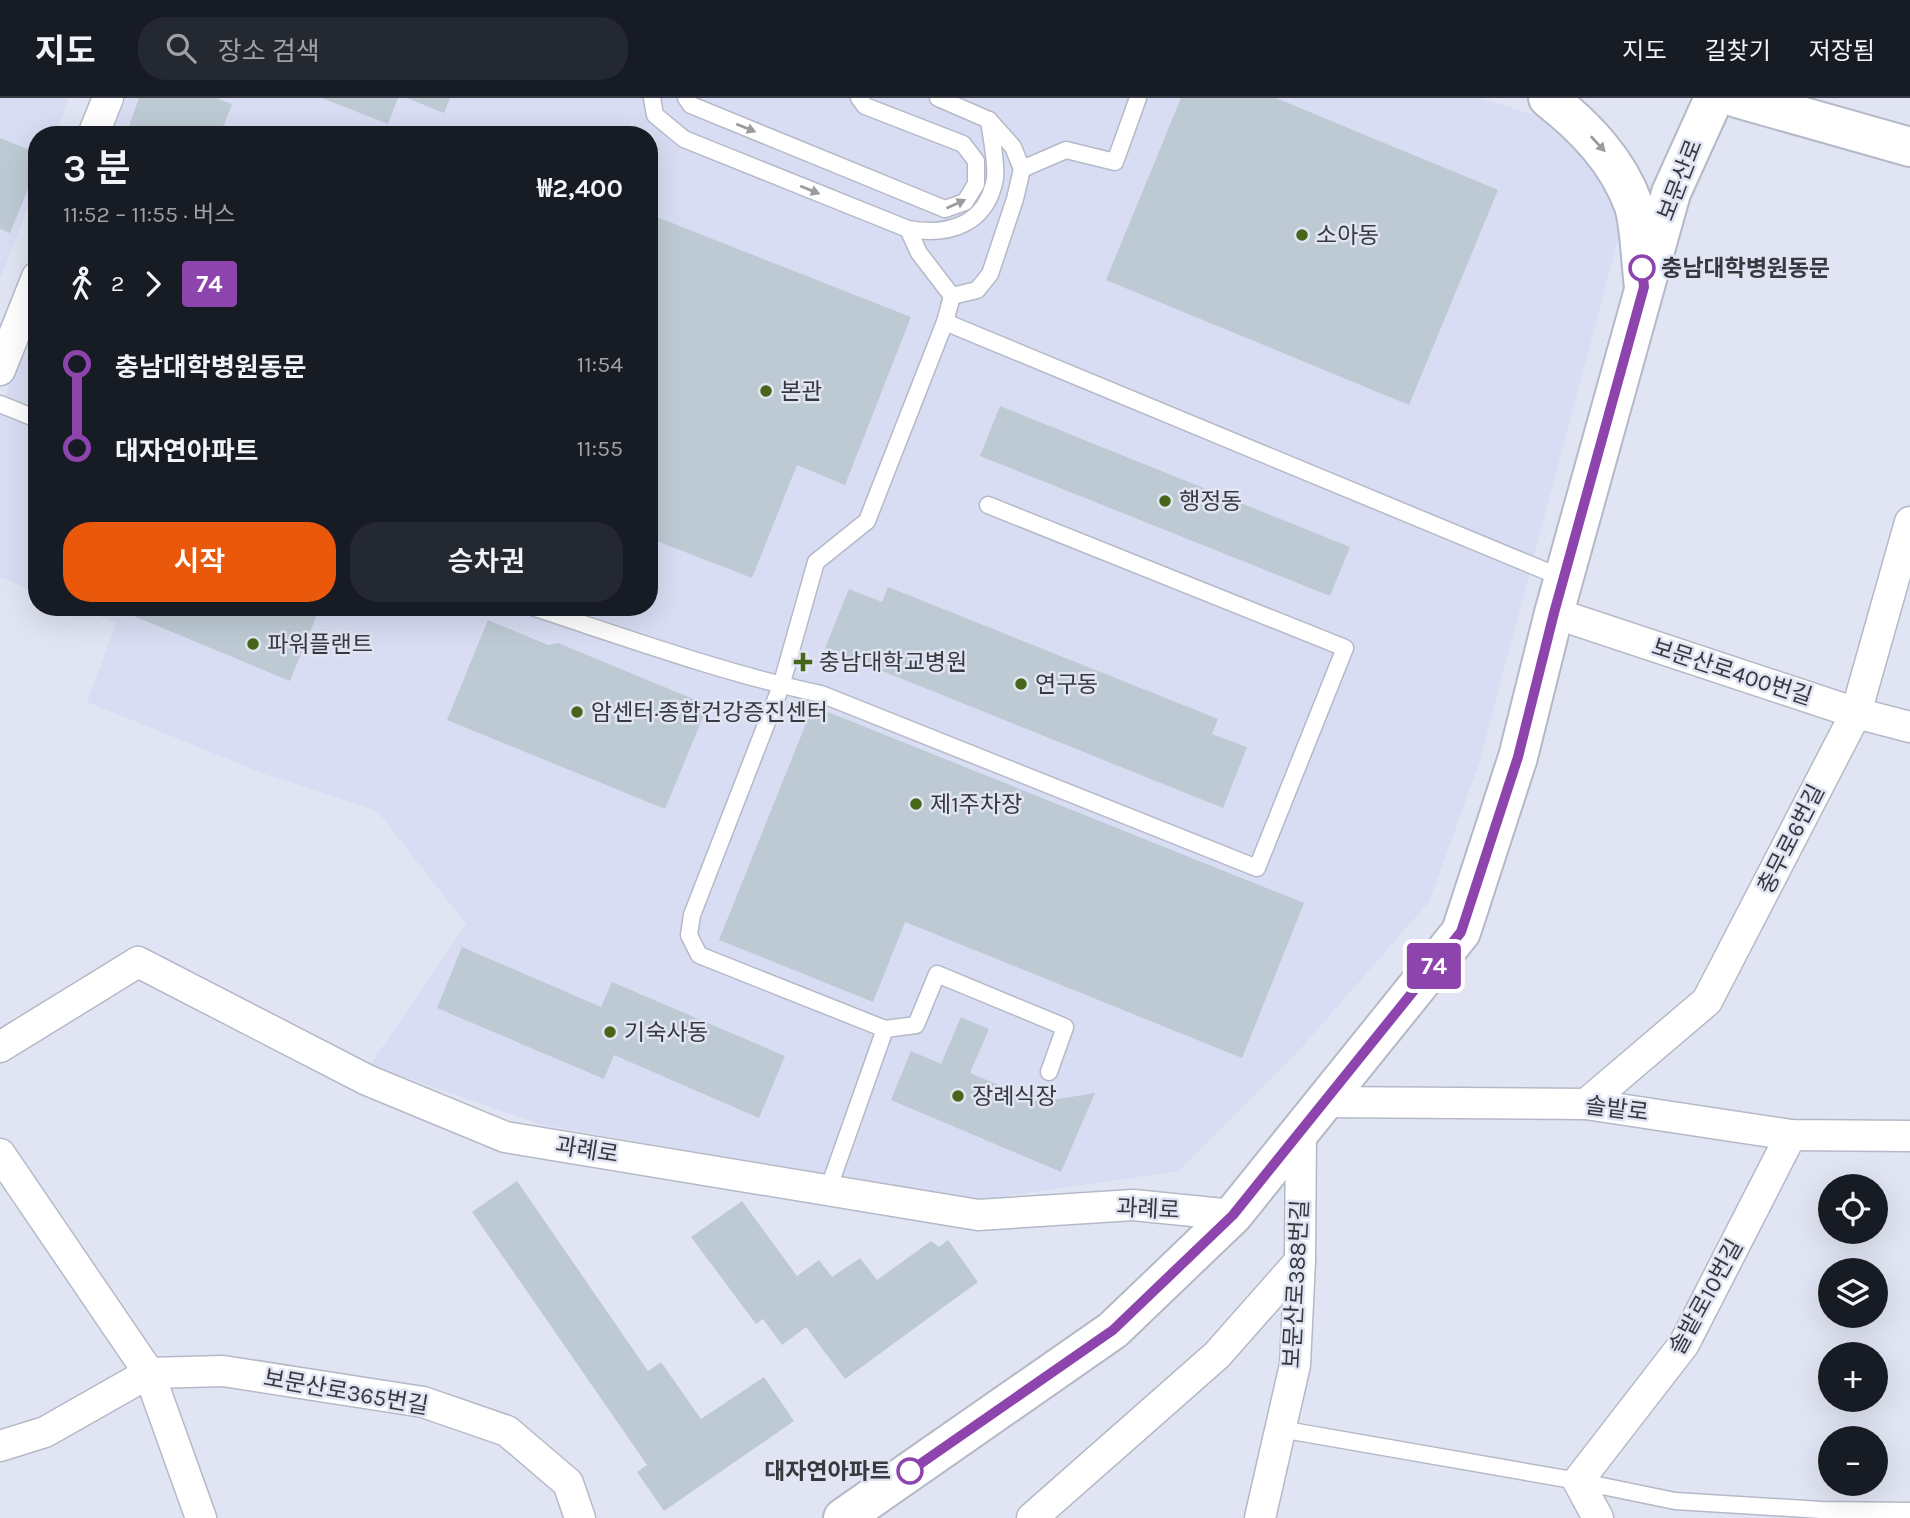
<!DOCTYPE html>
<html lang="ko">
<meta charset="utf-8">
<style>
:root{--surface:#171b24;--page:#242831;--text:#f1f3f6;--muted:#9ea1a6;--line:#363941;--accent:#ea580c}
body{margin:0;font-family:Karla,"Noto Sans KR",sans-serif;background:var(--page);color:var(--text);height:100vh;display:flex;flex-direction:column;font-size:26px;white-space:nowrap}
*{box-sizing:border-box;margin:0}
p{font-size:23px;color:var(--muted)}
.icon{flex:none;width:38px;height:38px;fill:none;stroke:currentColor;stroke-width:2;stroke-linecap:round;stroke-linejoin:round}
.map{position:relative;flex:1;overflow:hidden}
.drawer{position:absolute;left:28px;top:28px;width:630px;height:490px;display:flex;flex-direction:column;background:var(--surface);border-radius:28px;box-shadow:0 7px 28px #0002}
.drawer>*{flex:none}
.badge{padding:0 14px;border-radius:5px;font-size:24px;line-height:46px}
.fabs{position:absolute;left:1818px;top:1076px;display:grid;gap:14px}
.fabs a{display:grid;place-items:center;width:70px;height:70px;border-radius:50%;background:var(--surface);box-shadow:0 7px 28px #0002;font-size:35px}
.map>.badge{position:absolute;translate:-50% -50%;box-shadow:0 0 0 4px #fff}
.legs{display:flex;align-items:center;gap:10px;height:77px;padding:0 35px;font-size:23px}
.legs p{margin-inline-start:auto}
.summary{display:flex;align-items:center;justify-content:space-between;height:119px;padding:0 35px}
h1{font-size:38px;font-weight:600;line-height:52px}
.button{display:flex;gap:14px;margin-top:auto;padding:14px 35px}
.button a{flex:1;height:80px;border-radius:28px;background:var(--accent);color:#fff;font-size:28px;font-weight:600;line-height:80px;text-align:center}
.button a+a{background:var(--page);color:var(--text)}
ul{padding:0 35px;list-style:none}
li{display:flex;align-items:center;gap:24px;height:84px;font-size:26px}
li i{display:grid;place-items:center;width:10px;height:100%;margin:0 9px;background:currentColor}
li i::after{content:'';width:18px;height:18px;margin:-9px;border:5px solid;border-radius:50%;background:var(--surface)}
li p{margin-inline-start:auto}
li:first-child i{background:linear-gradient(#0000 50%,currentColor 0)}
li:last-child i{background:linear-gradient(currentColor 50%,#0000 0)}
header{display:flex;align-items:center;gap:42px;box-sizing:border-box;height:98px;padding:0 35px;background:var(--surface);border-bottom:2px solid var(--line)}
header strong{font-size:33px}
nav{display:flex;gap:38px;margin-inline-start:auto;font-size:24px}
.search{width:490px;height:63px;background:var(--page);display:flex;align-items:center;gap:18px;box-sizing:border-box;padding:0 24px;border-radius:28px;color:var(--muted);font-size:26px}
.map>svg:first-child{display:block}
</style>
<header>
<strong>지도</strong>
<div class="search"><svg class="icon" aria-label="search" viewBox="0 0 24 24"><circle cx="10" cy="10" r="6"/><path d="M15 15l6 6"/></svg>장소 검색</div>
<nav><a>지도</a><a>길찾기</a><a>저장됨</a></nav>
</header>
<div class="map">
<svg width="1910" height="1420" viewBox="0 0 1910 1420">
<rect width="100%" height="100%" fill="#e1e5f3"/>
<!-- built -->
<g fill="#d8ddf3">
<path d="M0 0H69L55 37H37V85L0 182Z"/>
<path d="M126 0H1480L1566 27 1605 66 1620 134 1479 666 1429 804 1297 955 1179 1073 981 1102 542 1027 370 967 466 826 377 713 267 677 87 604 116 525 76 509H649V37H112Z"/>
<path d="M37 221V494L0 479V309Z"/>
</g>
<!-- building -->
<g fill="#bdcad4">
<path d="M139 0H216L232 6 220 37H126Z"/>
<path d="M322 0H398L388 26Z"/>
<path d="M407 0H450L444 15Z"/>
<path d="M1181 0H1276L1498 92 1409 307 1106 182Z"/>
<path d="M425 28 447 37H421Z"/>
<path d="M0 40 37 55V69L10 135 0 131Z"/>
<path d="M649 116 911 219 845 387 797 367 752 480 649 440Z"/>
<path d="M1000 308 1350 449 1330 498 980 358Z"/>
<path d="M888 489 1218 621 1212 636 1247 649 1223 710 825 550 849 491 882 504Z"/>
<path d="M112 509H320L290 583Z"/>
<path d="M488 522 548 547 558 545 708 607 665 711 447 622Z"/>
<path d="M813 608 1304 805 1242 960 905 824 873 904 719 842Z"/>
<path d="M462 849 601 909 612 884 785 958 759 1020 614 957 604 981 437 910Z"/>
<path d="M961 919 989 931 970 975 1039 1004 1095 995 1061 1074 891 1002 911 953 941 966Z"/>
<path d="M517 1083 648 1273 661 1264 701 1321 764 1279 794 1323 664 1413 637 1374 647 1367 472 1114Z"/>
<path d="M742 1103 797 1178 819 1162 832 1179 860 1160 877 1182 931 1143 939 1149 948 1142 978 1184 845 1281 806 1229 782 1247 763 1221 756 1226 691 1139Z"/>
</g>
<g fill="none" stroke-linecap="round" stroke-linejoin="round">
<defs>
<g id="lane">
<path d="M652 0 655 17 684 41 908 131C949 138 986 127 995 81 997 65 991 38 989 22"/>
<path d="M686 0 691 7 945 111 965 104 976 86V63L963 46 865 8 859 0"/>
<path d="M938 0 989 22 1013 49 1022 71 1015 101 990 176 977 192 952 198"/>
<path d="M1022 71 1066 52 1115 64 1138 0"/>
<path d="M945 224 1565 481"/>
<path d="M0 306 37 321"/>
<path d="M532 509C627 540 723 575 821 596L1257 770 1345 550 988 407"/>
<path d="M885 931 916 927 937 876 1065 929 1049 974"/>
<path d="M828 1092 885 931 699 857 689 837 692 817 781 588 816 464 867 423 945 224 952 198 919 155 908 131"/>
<path d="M1280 1331 1578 1383 1675 1403 1822 1412 1910 1413"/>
</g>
<g id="street">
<path d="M93 37 108 0"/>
<path d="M0 272 37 179"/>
<path d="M1554 515 1856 615 1910 629"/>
<path d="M0 949 138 864 367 982 505 1039 978 1117 1133 1107 1233 1117"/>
<path d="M1323 1004 1586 1006 1791 1037 1910 1038"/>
<path d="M1586 1006 1707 903 1856 615 1910 424"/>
<path d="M0 1056 149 1275 201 1420"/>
<path d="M0 1348 45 1334 149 1275 223 1273 423 1304 507 1333 568 1385 580 1420"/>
<path d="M1032 1420 1217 1257 1300 1163"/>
<path d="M1260 1420 1295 1267 1300 1163 1301 1033"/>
<path d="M1598 1420 1578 1383 1684 1246 1791 1037"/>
</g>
<path id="secondary" d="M843 1420 1113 1232 1233 1117 1461 834 1518 659 1554 515 1671 95 1714 0"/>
<g id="primary">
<path d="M1548 0C1585 29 1618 63 1634 108 1640 127 1641 167 1644 189"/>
<path d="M1737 0 1910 49"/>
</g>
</defs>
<!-- lane casing -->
<use href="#lane" stroke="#b5b9c7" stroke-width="19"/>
<!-- street casing -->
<use href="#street" stroke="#b5b9c7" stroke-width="33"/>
<!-- secondary casing -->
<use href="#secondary" stroke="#b5b9c7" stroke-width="42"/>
<!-- primary casing -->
<use href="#primary" stroke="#b5b9c7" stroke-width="42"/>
<!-- lane -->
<use href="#lane" stroke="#fff" stroke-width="16"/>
<!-- street -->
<use href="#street" stroke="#fff" stroke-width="30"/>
<!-- secondary -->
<use href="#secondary" stroke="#fff" stroke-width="38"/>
<!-- primary -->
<use href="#primary" stroke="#fff" stroke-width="38"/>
</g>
<!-- one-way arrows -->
<defs><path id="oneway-solid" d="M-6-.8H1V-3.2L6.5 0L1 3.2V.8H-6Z" transform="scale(1.75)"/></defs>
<g fill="#9c9c9f">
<use href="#oneway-solid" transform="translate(746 30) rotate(22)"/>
<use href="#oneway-solid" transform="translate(1598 46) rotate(47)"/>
<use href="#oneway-solid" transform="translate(810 92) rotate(22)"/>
<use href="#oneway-solid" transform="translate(956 106) rotate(-24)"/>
</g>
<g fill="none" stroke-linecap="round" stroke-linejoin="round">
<defs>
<path id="line-1" d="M910 1373 1113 1232 1233 1117 1461 834 1518 659 1554 515 1644 189 1642 170"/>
</defs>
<!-- line-1 casing -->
<use href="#line-1" stroke="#fff" stroke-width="16"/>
<!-- line-1 -->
<use href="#line-1" stroke="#8e44ad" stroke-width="10"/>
</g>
<!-- markers -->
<g fill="#47661a" stroke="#e1e5f3" stroke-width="2.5">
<circle cx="1302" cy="137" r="7"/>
<circle cx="766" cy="293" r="7"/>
<circle cx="1165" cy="403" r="7"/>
<circle cx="253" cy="546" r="7"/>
<path d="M799.5 553.5h7v7h7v7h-7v7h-7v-7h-7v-7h7z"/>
<circle cx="1021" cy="586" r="7"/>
<circle cx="577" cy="614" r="7"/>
<circle cx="916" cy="706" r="7"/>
<circle cx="610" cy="934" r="7"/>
<circle cx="958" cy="998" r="7"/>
</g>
<g fill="#fff" stroke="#8e44ad" stroke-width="3.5">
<circle cx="1642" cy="170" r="12"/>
<circle cx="910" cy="1373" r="12"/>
</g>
<g text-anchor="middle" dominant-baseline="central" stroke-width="5" stroke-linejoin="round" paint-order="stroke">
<!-- street labels -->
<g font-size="23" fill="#38393f" stroke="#e1e5f3">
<text transform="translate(1680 82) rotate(-69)">보문산로</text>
<text transform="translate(1732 574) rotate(18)">보문산로400번길</text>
<text transform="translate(1791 741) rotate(-63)">충무로6번길</text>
<text transform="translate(1617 1011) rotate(7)">솔밭로</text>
<text transform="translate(587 1052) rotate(9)">과례로</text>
<text transform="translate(1148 1111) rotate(3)">과례로</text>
<text transform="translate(1296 1186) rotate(-87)">보문산로388번길</text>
<text transform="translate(1706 1199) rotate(-61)">솔밭로10번길</text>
<text transform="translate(346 1294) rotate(10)">보문산로365번길</text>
</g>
<!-- poi labels -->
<g font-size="23" fill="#38393f" stroke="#e1e5f3" text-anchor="start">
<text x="1316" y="137">소아동</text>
<text x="780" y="293">본관</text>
<text x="1179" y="403">행정동</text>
<text x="267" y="546">파워플랜트</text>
<text x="819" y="564">충남대학교병원</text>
<text x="1035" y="586">연구동</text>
<text x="591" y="614">암센터·종합건강증진센터</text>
<text x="930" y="706">제1주차장</text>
<text x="624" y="934">기숙사동</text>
<text x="972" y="998">장례식장</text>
</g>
<!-- stop labels -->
<g font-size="23" font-weight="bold" fill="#38393f" stroke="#e1e5f3" text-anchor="start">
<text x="1661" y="170">충남대학병원동문</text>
<text x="891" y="1373" text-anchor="end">대자연아파트</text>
</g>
</g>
</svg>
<div class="fabs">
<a><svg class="icon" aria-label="locate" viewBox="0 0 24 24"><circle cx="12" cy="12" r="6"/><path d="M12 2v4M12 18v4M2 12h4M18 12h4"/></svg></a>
<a><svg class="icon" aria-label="layers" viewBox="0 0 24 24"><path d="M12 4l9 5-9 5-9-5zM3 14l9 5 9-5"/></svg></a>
<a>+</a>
<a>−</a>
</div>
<b class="badge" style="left:1434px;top:868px;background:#8e44ad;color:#fff">74</b>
<section class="drawer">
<div class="summary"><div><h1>3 분</h1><p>11:52 – 11:55 · 버스</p></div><b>₩2,400</b></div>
<div class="legs"><svg class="icon" aria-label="walk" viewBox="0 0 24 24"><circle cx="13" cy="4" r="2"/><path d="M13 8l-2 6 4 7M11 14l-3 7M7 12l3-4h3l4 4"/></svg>2<svg class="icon" aria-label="forward" viewBox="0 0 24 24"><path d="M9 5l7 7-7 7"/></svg><b class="badge" style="background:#8e44ad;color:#fff">74</b></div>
<ul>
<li><i style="color:#8e44ad"></i><b>충남대학병원동문</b><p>11:54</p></li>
<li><i style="color:#8e44ad"></i><b>대자연아파트</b><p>11:55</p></li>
</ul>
<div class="button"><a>시작</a><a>승차권</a></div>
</section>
</div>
